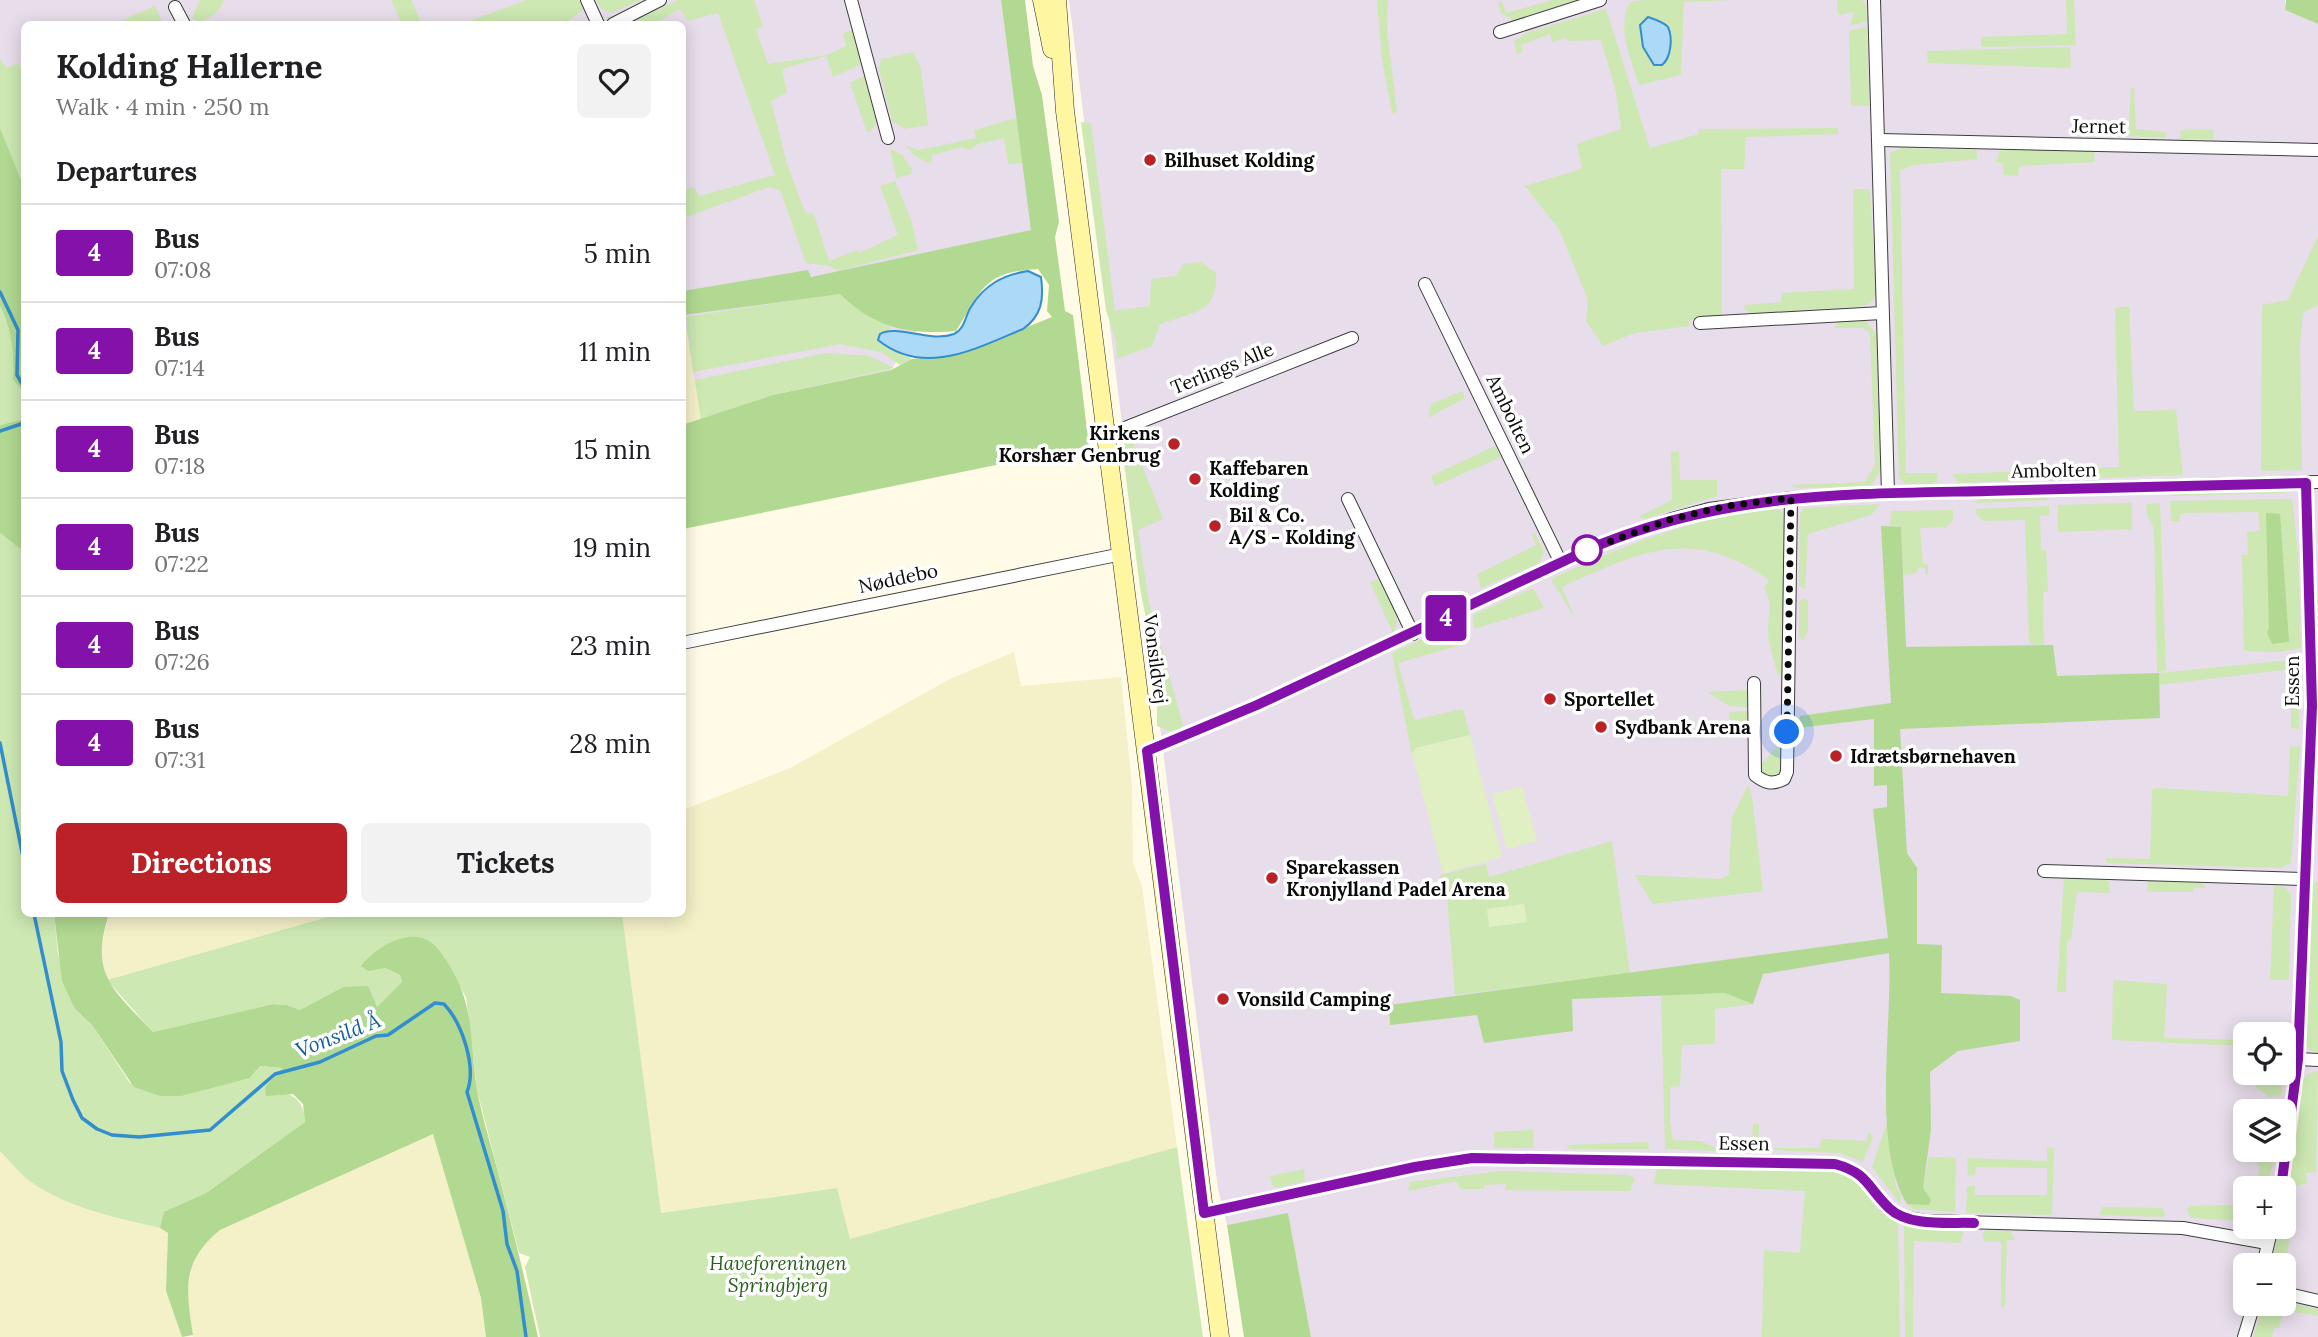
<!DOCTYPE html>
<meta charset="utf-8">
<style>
:root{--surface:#fff;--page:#f2f2f2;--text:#202124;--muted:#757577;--line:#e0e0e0;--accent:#ba2228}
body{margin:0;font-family:Lora,serif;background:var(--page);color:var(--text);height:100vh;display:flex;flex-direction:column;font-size:26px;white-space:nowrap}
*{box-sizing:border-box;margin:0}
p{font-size:23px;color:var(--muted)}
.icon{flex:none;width:38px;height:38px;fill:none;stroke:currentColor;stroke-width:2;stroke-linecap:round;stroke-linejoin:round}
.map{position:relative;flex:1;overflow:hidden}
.sheet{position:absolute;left:21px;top:21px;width:665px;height:896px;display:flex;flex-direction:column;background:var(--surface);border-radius:10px;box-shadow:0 4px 18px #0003}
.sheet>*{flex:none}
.badge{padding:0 14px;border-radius:5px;font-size:24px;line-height:46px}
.tools{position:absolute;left:2233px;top:1022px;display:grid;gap:14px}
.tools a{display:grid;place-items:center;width:63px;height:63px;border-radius:10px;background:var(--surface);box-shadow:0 4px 18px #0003;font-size:35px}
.you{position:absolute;width:35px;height:35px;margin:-18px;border:5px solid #fff;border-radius:50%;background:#1a73e8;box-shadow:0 0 0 10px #1a73e833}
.map>.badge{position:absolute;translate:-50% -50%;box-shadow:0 0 0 4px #fff}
h2{padding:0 35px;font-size:26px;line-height:63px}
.round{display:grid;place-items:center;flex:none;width:74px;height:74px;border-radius:10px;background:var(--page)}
.headline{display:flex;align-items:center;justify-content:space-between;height:119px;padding:0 35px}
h1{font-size:33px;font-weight:700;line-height:52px}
.button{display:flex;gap:14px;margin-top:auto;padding:14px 35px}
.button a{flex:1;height:80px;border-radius:10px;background:var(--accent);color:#fff;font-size:28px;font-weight:700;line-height:80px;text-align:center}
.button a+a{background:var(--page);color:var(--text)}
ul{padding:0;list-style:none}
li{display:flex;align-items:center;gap:21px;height:98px;padding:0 35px;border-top:2px solid var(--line)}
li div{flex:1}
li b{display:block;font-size:26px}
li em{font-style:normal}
li .badge{min-width:77px;font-weight:700;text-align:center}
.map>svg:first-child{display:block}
</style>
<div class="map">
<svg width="2318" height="1337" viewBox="0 0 2318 1337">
<rect width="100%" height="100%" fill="#fffbe7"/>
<!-- industrial -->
<g fill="#e8ddea" fill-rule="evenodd">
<path d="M0 0H1001L1032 230 975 243 891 370 773 395 683 425 682 24H24V187L0 128Z"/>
<path d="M1069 0H2285V10L2318 24V1337H1311L1288 1214 1227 1225 1218 1189ZM2245 1034H2284V1073H2245ZM2245 1111H2284V1150H2245ZM2245 1188H2284V1227H2245ZM2245 1265H2284V1304H2245Z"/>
</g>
<!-- farmland -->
<g fill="#f4f1c8">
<path d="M686 327 701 419 683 425 682 328Z"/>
<path d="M1014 652 1021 686 1121 677 1132 785 1133 863 1142 886 1177 1147 849 1240 836 1188 661 1213 621 914H682L683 810 790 768 950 679Z"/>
<path d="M109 914H338L107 980 100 953Z"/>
<path d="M433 1133 481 1298 486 1337H193L187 1295 193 1258 201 1245 220 1230Z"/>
<path d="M0 1151 30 1181 121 1219 160 1228 168 1233 166 1291 182 1337H0Z"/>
</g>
<!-- green -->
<g fill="#cde8b2">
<path d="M200 0H224C220 13 210 17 199 23L192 18Z"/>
<path d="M391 0H411L422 24H402Z"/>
<path d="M526 0H579L583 10 564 24H462Z"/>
<path d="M596 0H642L611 13 600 8Z"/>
<path d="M677 0H754L763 27 756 29 768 64 827 55 846 46 843 34 853 29 862 64 833 77 826 56 782 69 787 92 771 101 787 164 805 212 814 214 829 261 858 250 859 253 898 235 880 186 895 181 912 222 918 250 837 271 830 266 806 263 780 190 769 187 683 218V191L694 187 699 196 775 175 718 13 688 21 680 9 653 24H629Z"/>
<path d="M1377 0H1388L1387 31 1397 112 1392 113 1382 59Z"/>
<path d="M1553 0H1580L1514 21 1501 13 1498 3 1502 1 1506 13Z"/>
<path d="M1644 0H1733L1684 2 1681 75 1639 85C1631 58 1616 28 1630 2Z"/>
<path d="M1837 0H1862L1866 4 1867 22 1850 26 1854 12 1838 15Z"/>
<path d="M2066 0H2074L2076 45 1981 47V37L2067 34Z"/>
<path d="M155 6 163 24H114Z"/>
<path d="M1606 9 1650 148 1699 134V129L1838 128V134L1746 137 1744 169H1721L1722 315 1690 320 1689 326 1635 333 1603 346 1586 321 1588 300 1559 229 1525 186 1582 169 1577 144 1621 129 1616 92 1601 40 1568 41 1565 37 1553 43 1550 34 1521 45 1523 52 1517 54 1514 41 1529 32Z"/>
<path d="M1867 27 1869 106H1851L1849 31Z"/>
<path d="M2070 47 2071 68 1928 63 1927 51Z"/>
<path d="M913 52 921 68 928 125 905 129 892 121 879 69 881 59Z"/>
<path d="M0 59 7 68 18 63 20 68 24 66V187L0 128Z"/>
<path d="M866 75 877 122 870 132H867L850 83Z"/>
<path d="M2131 88H2134L2136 129 2166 132V138L2128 136Z"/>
<path d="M1016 118 1023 163 1008 164 1004 138 978 144 970 150 962 147 932 155 931 164 915 156 905 145 919 150 976 138 974 130Z"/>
<path d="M1081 122 1091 123 1115 311 1150 306 1151 279 1176 276 1183 264 1201 262 1216 273C1218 314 1193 312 1160 324L1152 346 1117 359 1116 342 1106 310Z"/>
<path d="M2181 130H2214L2213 139H2180Z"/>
<path d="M890 148 902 155 912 169 911 174 896 178Z"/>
<path d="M1902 148 1976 150 1978 159 1915 165 1900 170 1906 473H1938L1937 481 1932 484H1906L1899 478 1890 153Z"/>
<path d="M2000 149 2094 151 2095 162 2019 166 2018 176 2004 175 2003 163H1996Z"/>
<path d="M1853 189H1870L1876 293 1873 300 1865 306 1753 314 1745 310 1744 305 1782 302 1781 293 1854 289Z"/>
<path d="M2318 236V305L2303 313 2300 344 2302 470 2261 471 2262 305 2288 300Z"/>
<path d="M840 293 890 327 891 330 880 334 878 340 912 359 900 365 881 352 840 344 693 372 686 317Z"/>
<path d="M0 306C12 330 14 353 13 380L24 393V419L0 425Z"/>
<path d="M2129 306 2134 411 2176 410 2183 475 2093 478 2092 468 2119 467 2115 308Z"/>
<path d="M1865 320 1877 335 1881 469 1872 484 1862 487 1796 488 1790 485 1865 482 1875 465 1870 332 1863 328H1834L1838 322Z"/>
<path d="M826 353 869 356 894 368 773 395 701 419 695 380Z"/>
<path d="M1462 391 1465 398 1428 418 1431 404Z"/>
<path d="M1131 437 1163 519 1138 530 1149 603 1183 725 1180 730 1169 731 1157 726V675L1140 588 1121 439Z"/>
<path d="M1495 446 1501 457 1435 486 1431 476Z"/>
<path d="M1671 452H1679L1680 480H1717V496L1644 519 1638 517 1672 500Z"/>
<path d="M2075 469 2074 479 1958 483 1953 474Z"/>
<path d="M2276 488 2286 493 2171 496 2173 492Z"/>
<path d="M2045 496 2048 500 1975 503 1979 498Z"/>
<path d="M2292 499 2298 552 2301 648 2281 652 2244 651 2242 555H2248L2247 532 2260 531 2258 512 2181 513 2179 521H2171L2170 501Z"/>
<path d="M2132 503V529L2058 532V505Z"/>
<path d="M2160 503 2166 670 2157 672 2154 528 2147 515 2146 504Z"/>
<path d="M1880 504 1871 515 1808 534 1805 589 1799 586 1800 514 1804 508Z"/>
<path d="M2049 506V516L2040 515 2041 550H2046L2048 591 2043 592 2044 645 2029 644 2025 520 1983 521 1976 514V509Z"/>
<path d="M1776 508 1782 512 1785 520 1782 674 1778 676C1775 662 1768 645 1768 631 1768 613 1774 605 1764 588L1769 580C1692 525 1639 552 1562 587L1575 619 1551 579C1624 545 1695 517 1776 508Z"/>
<path d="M1953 510V520L1946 527 1920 528 1923 564 1928 565V575H1925V568L1918 567 1917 573 1903 575 1901 528 1890 526 1891 511Z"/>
<path d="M0 533 24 552V914H54L58 954 75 1009 92 1025 130 1083 221 1084 250 1078 260 1066 282 1068 265 1087C288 1093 304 1095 305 1122L206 1193 165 1212 160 1228C117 1218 68 1208 31 1182 20 1174 10 1161 0 1151Z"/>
<path d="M1531 533H1535L1544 553 1539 563 1481 588 1477 574 1536 545Z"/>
<path d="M1379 579C1388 596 1404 615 1393 633L1370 582Z"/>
<path d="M1533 588 1544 608 1474 629 1473 615Z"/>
<path d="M1803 598 1808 601V631L1803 640 1799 638V602Z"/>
<path d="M1455 624H1459L1465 644 1398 663 1414 720 1463 709 1470 735 1415 748 1412 755 1392 653Z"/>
<path d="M2300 659 2299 729 2291 728V669L2159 685V673Z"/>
<path d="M1748 690V707L1729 706 1708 692Z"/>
<path d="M1748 711V733H1736V723L1730 722 1729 712Z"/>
<path d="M1781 742V768L1775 780 1763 774 1760 766Z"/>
<path d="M2300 746 2291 863 2281 868 2107 863 2106 858 2150 859 2152 790 2156 788 2288 796 2290 747Z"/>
<path d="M1748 785 1752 796 1763 891 1653 904 1635 875 1721 879 1729 874 1732 817Z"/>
<path d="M1612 841 1630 973 1455 995 1447 896 1440 875 1486 864 1489 877Z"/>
<path d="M2064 876 2103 877 2109 882 2110 893 2077 892 2071 940 2067 941 2066 992H2057Z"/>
<path d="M2148 880 2201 882 2206 888H2194L2193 892H2147Z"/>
<path d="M2318 880V1054L2311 1051 2303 1041 2310 887Z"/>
<path d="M2274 886 2285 887 2291 894 2289 980H2270Z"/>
<path d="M338 914H622L661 1213 837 1188 850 1239 1177 1147 1203 1337H540L525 1267 530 1257 519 1253 477 1090 466 997 436 947 376 968H385L400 975 402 983 376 1008 343 987 300 1010 287 1005 273 1004 153 1032 107 980Z"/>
<path d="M2113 980 2167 984 2164 1038 2245 1040V1046L2112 1040Z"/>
<path d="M1725 993 1753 1004 1715 1009V1044L1682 1045 1680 1086 1670 1087V1123L1673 1140 1701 1141 1721 1151 1665 1149 1661 995Z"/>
<path d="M2318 1071 2316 1172 2306 1173 2307 1183 2291 1188 2288 1183 2302 1081 2308 1074Z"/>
<path d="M2250 1073H2283L2281 1095 2269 1097 2257 1088Z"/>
<path d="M1887 1122 1896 1187 1901 1195 1900 1204 1872 1167Z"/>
<path d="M1753 1124H1759L1758 1152 1735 1151 1736 1142 1752 1141Z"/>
<path d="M1533 1130 1534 1148H1494V1132Z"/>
<path d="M1868 1131 1873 1137 1863 1162 1840 1153 1774 1150V1148H1819L1822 1139 1867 1141Z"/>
<path d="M1648 1142 1649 1149H1570L1566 1145Z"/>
<path d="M2047 1147 2054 1148 2052 1215 1966 1213 1967 1186H1975V1195H2047V1168L1976 1167 1975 1175 1968 1176 1967 1158 2047 1161Z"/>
<path d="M2257 1150H2277L2266 1188H2256L2260 1167 2257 1164Z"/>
<path d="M1929 1157 1956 1158 1955 1212 1913 1209 1907 1204H1929L1931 1200 1923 1188Z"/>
<path d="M1664 1167 1836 1172 1858 1181 1876 1208 1898 1223 1900 1337H1762L1764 1250 1800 1253 1805 1191 1654 1184 1656 1171Z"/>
<path d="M1304 1169 1305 1181 1278 1188 1272 1185 1270 1176Z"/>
<path d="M1503 1171 1628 1175 1635 1178 1630 1191 1506 1190 1505 1184 1484 1185V1189H1460L1456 1181 1408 1191 1410 1182Z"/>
<path d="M2245 1200V1220L2240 1221 2191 1218 2187 1210 2190 1206 2237 1205Z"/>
<path d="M2290 1203 2296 1204 2284 1271V1265H2271L2280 1227H2284L2285 1205Z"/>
<path d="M2102 1207 2162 1208 2165 1213 2164 1217 2100 1215Z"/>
<path d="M1904 1226 1960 1229 1964 1234 1960 1243 1914 1241 1913 1337H1905Z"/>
<path d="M1986 1230 2010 1231 2015 1240H2007L2005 1307H2001V1242H1985L1982 1234Z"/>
<path d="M2284 1301 2318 1309V1316L2284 1310 2279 1328H2274L2272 1337H2253L2264 1304H2284Z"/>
</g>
<!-- forest -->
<g fill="#b1d991">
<path d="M1001 0H1025L1033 66 1042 95 1059 222 1055 237 1065 311 1073 315 1089 446 683 529 682 425 773 395 891 370 912 359 963 353 1052 317 1047 311 1049 285 1038 269C983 272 983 289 956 331 908 335 875 328 840 294L683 315V291L808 270 811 277 1031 230Z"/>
<path d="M2286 0H2318V24L2285 10Z"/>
<path d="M0 128 24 187V393L13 380C14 353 12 330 0 306Z"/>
<path d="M24 419V552L0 533V425Z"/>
<path d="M2266 513 2280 514 2289 642 2272 644 2267 633 2269 627Z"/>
<path d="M1881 526 1901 527 1906 647 2053 645 2057 676 2159 673 2160 718 1900 729 1907 853 1917 868V944L1942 945 1941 993 2011 996 2020 1000V1041L1958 1051 1930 1072 1931 1129 1923 1188 1931 1200 1929 1205 1907 1204C1871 1145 1893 1023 1889 953L1763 974 1753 1004 1725 993 1572 999 1573 1031 1484 1043 1477 1015 1390 1025 1389 1005 1888 938 1873 809 1887 807V785L1874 786V719L1797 728 1800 716 1891 703Z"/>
<path d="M54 914H109C89 975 113 989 153 1032L273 1004 287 1005 300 1010 343 987 368 986 377 1007 402 982 400 975 385 968 368 971 361 966C377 945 417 922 438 949 477 1000 468 1032 477 1090 482 1117 491 1145 498 1172 512 1227 526 1282 538 1337H486L481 1298 433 1134 220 1230C181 1262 186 1289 193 1335L182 1337 166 1291 168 1233 160 1228 164 1212 206 1193 305 1122 303 1104 293 1094 266 1096 265 1087 282 1068 260 1066 250 1078 181 1096H160L134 1087 92 1025 75 1009 62 981Z"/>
<path d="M1288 1213 1311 1337H1244L1227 1225Z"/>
</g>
<!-- pitch -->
<g fill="#e0f0c3">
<path d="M1470 735 1502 857 1443 873 1412 753 1416 748Z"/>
<path d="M1522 786 1537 841 1507 849 1492 794Z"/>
<path d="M1524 904 1527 922 1489 927 1487 909Z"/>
</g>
<!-- water -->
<g fill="#acdaf6" stroke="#328ece" stroke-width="2">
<path d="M1648 17C1654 19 1664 22 1668 27 1673 38 1671 58 1662 65H1654L1643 47 1640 25Z"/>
<path d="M1028 271 1041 277C1044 299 1042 316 1023 329 975 349 924 377 878 340L880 334C897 324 930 343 954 334 965 329 965 316 971 307 984 285 1003 275 1028 271Z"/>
</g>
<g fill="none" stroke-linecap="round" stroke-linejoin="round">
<!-- stream -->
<g stroke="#328ece" stroke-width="3.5">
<path d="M0 292 18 330 17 375 24 387"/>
<path d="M0 431 24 423"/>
<path d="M0 743 24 862"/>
<path d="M34 914 61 1042 62 1071 73 1100 82 1118 97 1129 112 1135 139 1137 210 1130 275 1074 320 1062 376 1036 388 1035 435 1003 444 1004C462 1023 477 1067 467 1092L503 1211 507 1244 517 1271 526 1337"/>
</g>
<defs>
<g id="street">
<path d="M587 0 598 24"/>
<path d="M851 0 888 138"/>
<path d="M1874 0 1888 493"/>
<path d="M175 7 184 24"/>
<path d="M613 24 660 0"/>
<path d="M1500 32 1600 0"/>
<path d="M1880 140 2318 150"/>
<path d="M1425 284 1561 563"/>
<path d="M1700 323 1882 313"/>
<path d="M1107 435 1352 338"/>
<path d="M1348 499 1413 634"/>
<path d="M682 643 1122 554"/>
<path d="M1754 683 1755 775C1765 783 1772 785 1784 779L1787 772 1791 498"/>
<path d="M1147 751 1257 705 1596 546 1672 519 1709 509 1791 498 1888 493 2318 482"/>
<path d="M2044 871 2303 879"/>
<path d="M2298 1059 2318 1060"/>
<path d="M2281 1188 2298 1059 2312 707 2306 483"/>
<path d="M1204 1213 1415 1167 1472 1158 1835 1164C1872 1174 1866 1188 1889 1209 1899 1217 1914 1219 1926 1221L2183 1228 2267 1243"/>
<path d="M2263 1265 2272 1227"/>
<path d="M2284 1293 2318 1301"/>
<path d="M2244 1337 2254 1304"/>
</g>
<g id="secondary">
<path d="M1042 0 1052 49"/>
<path d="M1057 0 1065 111 1220 1337"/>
</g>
</defs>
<!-- street casing -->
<use href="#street" stroke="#3d3d3d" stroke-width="14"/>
<!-- secondary casing -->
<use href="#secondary" stroke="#2c2c2c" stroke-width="19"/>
<!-- street -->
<use href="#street" stroke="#fff" stroke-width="12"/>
<!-- secondary -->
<use href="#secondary" stroke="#fff6a2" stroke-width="18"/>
</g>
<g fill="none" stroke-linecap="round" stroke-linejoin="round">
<defs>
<path id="line" d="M1974 1223C1948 1222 1909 1227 1889 1208 1867 1187 1868 1173 1835 1164L1472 1158 1415 1167 1204 1213 1147 751 1257 705 1596 546C1729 492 1847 494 1987 491 2093 488 2199 486 2306 483L2312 706 2298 1059 2281 1188"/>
</defs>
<!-- line casing -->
<use href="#line" stroke="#fff" stroke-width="16"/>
<!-- line -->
<use href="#line" stroke="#8311aa" stroke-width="10"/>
<!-- walk -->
<path stroke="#0a0a0a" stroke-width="7" stroke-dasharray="0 12.6" d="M1587 550 1672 519 1727 506 1791 498 1787 732"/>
</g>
<!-- markers -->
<g fill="#ba2228" stroke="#fff" stroke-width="2.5">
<circle cx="1150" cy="160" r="7"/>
<circle cx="1174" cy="444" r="7"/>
<circle cx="1195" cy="479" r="7"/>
<circle cx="1215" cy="526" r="7"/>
<circle cx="1550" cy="699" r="7"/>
<circle cx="1601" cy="727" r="7"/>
<circle cx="1836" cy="756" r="7"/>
<circle cx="1272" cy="878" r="7"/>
<circle cx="1223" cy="999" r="7"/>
</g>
<circle fill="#fff" stroke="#8311aa" stroke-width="3.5" cx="1587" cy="550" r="14"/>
<g text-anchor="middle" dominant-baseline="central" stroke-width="7" stroke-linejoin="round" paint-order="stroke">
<!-- street labels -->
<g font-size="19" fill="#0a0a0a" stroke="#fff">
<text transform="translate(2099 126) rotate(1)">Jernet</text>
<text transform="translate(1222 368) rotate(-22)">Terlings Alle</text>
<text transform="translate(1511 414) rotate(64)">Ambolten</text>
<text transform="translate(2054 470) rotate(-1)">Ambolten</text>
<text transform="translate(898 578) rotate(-12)">Nøddebo</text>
<text transform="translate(1156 659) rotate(83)">Vonsildvej</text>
<text transform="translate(2292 681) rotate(-90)">Essen</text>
<text transform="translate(1744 1143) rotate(1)">Essen</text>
</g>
<!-- poi labels -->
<g font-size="19" font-weight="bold" fill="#0a0a0a" stroke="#fff" text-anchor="start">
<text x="1164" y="160">Bilhuset Kolding</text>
<text x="1160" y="433" text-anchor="end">Kirkens<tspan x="1160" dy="22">Korshær Genbrug</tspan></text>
<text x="1209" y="468">Kaffebaren<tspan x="1209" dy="22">Kolding</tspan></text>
<text x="1229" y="515">Bil &amp; Co.<tspan x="1229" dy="22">A/S - Kolding</tspan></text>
<text x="1564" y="699">Sportellet</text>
<text x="1615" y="727">Sydbank Arena</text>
<text x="1850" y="756">Idrætsbørnehaven</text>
<text x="1286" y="867">Sparekassen<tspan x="1286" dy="22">Kronjylland Padel Arena</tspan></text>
<text x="1237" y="999">Vonsild Camping</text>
</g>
<!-- park labels -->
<g font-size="19" font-style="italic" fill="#29611b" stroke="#fff">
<text x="778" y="1263">Haveforeningen<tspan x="778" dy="22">Springbjerg</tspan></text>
</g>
<!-- water labels -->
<g font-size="21" font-style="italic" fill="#145f9b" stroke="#fff">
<text transform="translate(338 1035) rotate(-21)">Vonsild Å</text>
</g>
</g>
</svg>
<div class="tools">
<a><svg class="icon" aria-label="locate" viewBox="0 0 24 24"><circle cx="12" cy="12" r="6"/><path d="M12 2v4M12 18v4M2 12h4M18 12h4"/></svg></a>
<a><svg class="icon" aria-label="layers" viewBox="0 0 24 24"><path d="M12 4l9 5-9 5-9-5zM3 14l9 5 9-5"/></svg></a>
<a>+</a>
<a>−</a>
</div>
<div class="you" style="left:1787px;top:732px"></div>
<b class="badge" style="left:1446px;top:618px;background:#8311aa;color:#fff">4</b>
<section class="sheet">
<div class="headline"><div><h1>Kolding Hallerne</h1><p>Walk · 4 min · 250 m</p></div><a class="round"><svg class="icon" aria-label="heart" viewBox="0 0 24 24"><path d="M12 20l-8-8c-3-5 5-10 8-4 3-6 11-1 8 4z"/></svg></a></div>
<h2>Departures</h2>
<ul>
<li><span class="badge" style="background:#8311aa;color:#fff">4</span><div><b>Bus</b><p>07:08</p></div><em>5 min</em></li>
<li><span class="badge" style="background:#8311aa;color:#fff">4</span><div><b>Bus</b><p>07:14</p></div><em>11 min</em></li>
<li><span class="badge" style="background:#8311aa;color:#fff">4</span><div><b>Bus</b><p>07:18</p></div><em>15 min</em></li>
<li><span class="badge" style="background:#8311aa;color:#fff">4</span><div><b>Bus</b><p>07:22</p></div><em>19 min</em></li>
<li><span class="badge" style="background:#8311aa;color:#fff">4</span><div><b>Bus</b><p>07:26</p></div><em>23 min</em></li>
<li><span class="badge" style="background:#8311aa;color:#fff">4</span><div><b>Bus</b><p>07:31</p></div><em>28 min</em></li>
</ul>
<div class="button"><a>Directions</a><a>Tickets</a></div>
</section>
</div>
